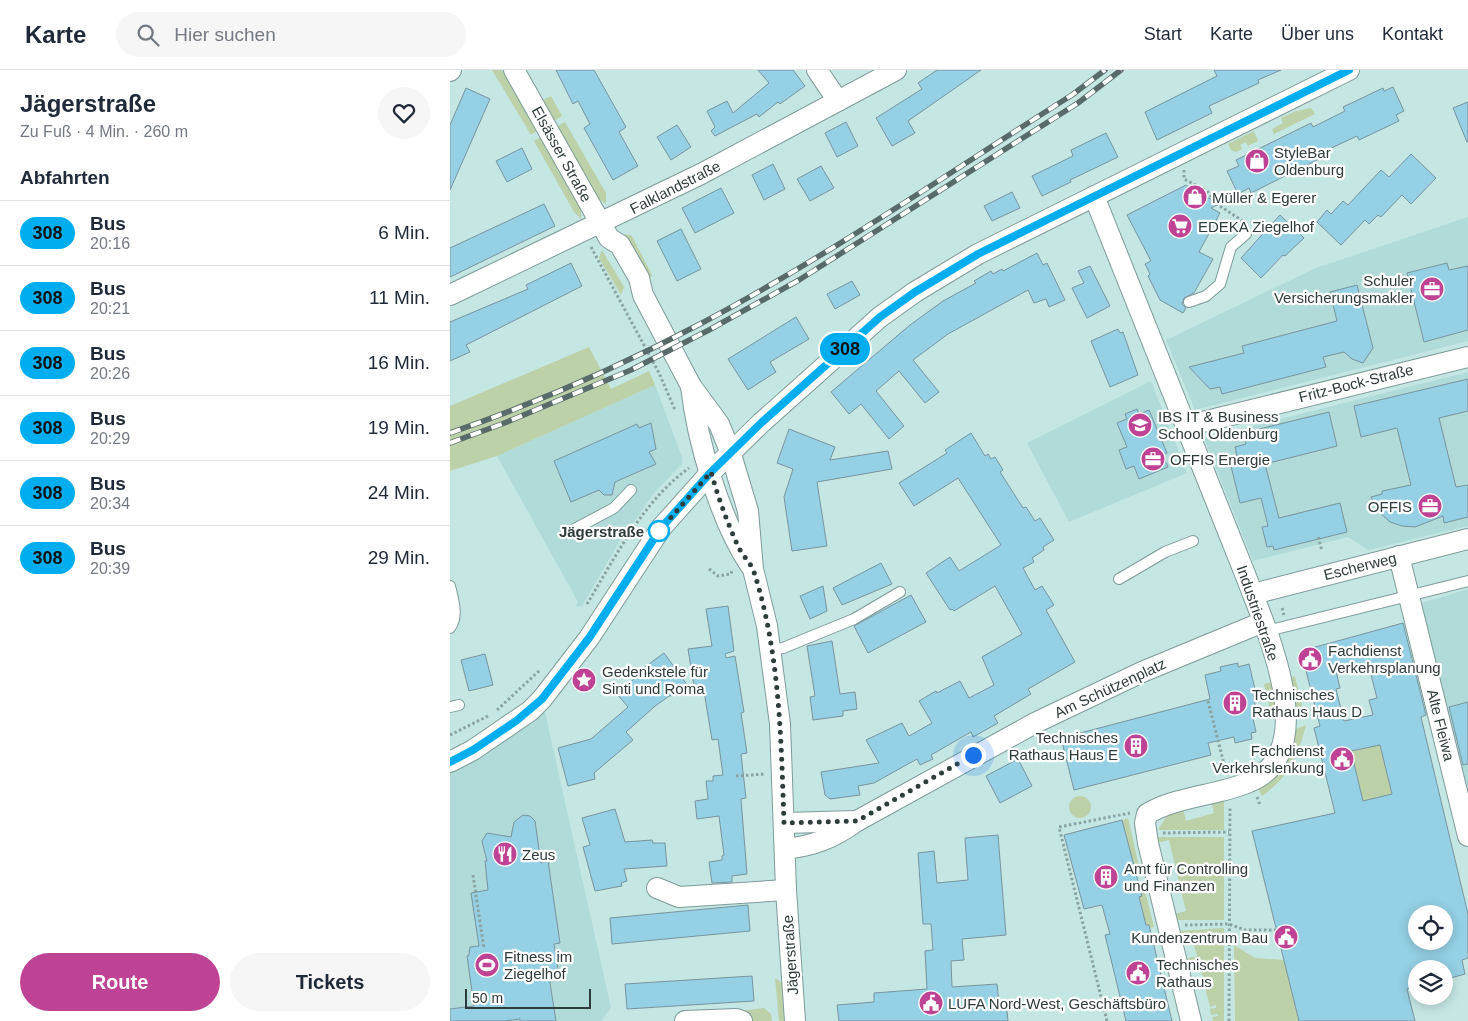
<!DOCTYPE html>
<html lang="de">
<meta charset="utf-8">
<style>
:root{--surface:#fff;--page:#f6f6f7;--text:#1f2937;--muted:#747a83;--line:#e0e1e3;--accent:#bf4394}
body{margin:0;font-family:Arial,sans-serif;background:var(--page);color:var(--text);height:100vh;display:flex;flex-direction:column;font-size:19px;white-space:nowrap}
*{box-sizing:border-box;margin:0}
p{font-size:16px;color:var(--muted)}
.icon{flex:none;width:28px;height:28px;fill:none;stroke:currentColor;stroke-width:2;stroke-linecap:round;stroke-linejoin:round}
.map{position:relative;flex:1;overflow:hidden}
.details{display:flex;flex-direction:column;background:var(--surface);width:450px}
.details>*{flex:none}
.badge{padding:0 10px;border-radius:16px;font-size:18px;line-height:32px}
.tools{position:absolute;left:958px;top:835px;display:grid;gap:10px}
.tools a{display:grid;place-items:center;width:45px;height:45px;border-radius:50%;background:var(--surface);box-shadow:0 2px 12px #0003;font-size:25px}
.scale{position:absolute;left:15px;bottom:12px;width:126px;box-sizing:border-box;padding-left:5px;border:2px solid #2e3c3b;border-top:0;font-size:14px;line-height:18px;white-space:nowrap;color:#2e3c3b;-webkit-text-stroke:4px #fff;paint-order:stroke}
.you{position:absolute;width:25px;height:25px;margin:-12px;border:4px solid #fff;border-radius:50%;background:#1a73e8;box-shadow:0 0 0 8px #1a73e833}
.map>.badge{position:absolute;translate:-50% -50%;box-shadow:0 0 0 2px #fff}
h2{padding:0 20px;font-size:19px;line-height:45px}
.round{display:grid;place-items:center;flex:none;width:52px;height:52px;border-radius:26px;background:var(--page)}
.summary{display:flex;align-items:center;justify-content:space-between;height:85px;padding:0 20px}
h1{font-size:24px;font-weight:700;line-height:38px}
.button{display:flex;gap:10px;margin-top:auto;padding:10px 20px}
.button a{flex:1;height:58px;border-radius:30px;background:var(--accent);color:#fff;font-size:20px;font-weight:700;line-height:58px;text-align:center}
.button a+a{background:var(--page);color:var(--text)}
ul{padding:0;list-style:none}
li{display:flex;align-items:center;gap:15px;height:65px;padding:0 20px;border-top:1px solid var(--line)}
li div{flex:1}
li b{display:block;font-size:19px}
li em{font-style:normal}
li .badge{min-width:55px;font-weight:700;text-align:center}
header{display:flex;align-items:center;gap:30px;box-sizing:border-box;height:70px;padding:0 25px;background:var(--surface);border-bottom:1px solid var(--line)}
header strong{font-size:24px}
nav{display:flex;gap:28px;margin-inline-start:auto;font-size:18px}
.search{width:350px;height:45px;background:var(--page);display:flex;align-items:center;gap:12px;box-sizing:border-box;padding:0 18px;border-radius:28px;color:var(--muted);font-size:19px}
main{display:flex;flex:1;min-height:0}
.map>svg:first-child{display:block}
</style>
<header>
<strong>Karte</strong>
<div class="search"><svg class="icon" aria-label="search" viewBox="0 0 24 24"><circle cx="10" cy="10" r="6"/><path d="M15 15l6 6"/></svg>Hier suchen</div>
<nav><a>Start</a><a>Karte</a><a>Über uns</a><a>Kontakt</a></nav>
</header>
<main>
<section class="details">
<div class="summary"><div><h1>Jägerstraße</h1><p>Zu Fuß · 4 Min. · 260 m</p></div><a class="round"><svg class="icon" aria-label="heart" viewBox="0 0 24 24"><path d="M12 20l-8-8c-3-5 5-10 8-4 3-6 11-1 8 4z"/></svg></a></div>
<h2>Abfahrten</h2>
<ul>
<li><span class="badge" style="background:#00aeef;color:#111">308</span><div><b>Bus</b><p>20:16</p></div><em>6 Min.</em></li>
<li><span class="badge" style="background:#00aeef;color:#111">308</span><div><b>Bus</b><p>20:21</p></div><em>11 Min.</em></li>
<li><span class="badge" style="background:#00aeef;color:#111">308</span><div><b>Bus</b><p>20:26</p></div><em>16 Min.</em></li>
<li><span class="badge" style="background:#00aeef;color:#111">308</span><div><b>Bus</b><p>20:29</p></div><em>19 Min.</em></li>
<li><span class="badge" style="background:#00aeef;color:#111">308</span><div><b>Bus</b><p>20:34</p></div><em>24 Min.</em></li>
<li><span class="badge" style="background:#00aeef;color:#111">308</span><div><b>Bus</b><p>20:39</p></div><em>29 Min.</em></li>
</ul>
<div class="button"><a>Route</a><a>Tickets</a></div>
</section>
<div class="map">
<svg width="1018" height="951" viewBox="0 0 1018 951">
<rect width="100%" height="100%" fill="#c5e7e4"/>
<!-- built -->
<g fill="#b0dbd8">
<path d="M1018 147V271L745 340 716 270 866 198Z"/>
<path d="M1018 302V456L918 480 898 467 803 491 754 368Z"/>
<path d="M701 311 737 403 619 452 577 373Z"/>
<path d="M205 315 232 387V394L205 422 168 474 132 536 125 537 128 532 47 386Z"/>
<path d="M1018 519V732L968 534Z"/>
<path d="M92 629 161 938 151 951H0V692Z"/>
</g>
<!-- green -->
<g fill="#bcd1a8">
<path d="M42 0H52L88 60 81 65Z"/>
<path d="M101 26 112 46 104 51 93 30Z"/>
<path d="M861 38 865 44 824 64 822 59 833 53 831 48 846 41Z"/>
<path d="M115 52 156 123V134C142 128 116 72 108 56Z"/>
<path d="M804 61 808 71 798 76 796 72 790 75 792 79 786 82 781 80 778 74Z"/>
<path d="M92 66 131 138V149L124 142 84 71Z"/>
<path d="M175 164 182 166 202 205 201 207 194 206 177 175Z"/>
<path d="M152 180 174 217 171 225 149 188Z"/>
<path d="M139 277 161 319 199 301 205 315 47 386 0 401V336Z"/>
<path d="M845 606 852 636 844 638 837 608Z"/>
<path d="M822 612 829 641 821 643 814 614Z"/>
<path d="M856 655C848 686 838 708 812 726L806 715 843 672 846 659Z"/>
<path d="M930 675 942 724 913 731 901 681Z"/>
<circle cx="630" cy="737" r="11"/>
<path d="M774 728V760H708L718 744 733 739 736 751 764 743 761 731Z"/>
<path d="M678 748 689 796 684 797 672 750Z"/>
<path d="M707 767H774V850H726L724 844 736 841 719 770 707 773Z"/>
<path d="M695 821 704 857 700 858 699 855H696L689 827 691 822Z"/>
<path d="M774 858V951H763L762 947 768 946V944L761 945 760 939 766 938V935L760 937 748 889 736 892 735 889 747 886 742 868 731 870 728 861Z"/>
<path d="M784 875 805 888 834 890 849 951H785Z"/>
<path d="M325 908 332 913 335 951H329Z"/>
<path d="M314 938 321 944 322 951H301L289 941Z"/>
</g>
<!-- building -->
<g fill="#95d0e4" stroke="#78949e" fill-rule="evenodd">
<path d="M106 0H144L176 57 169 62 188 96 163 110 134 58 140 54 128 31 123 34Z"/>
<path d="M308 0H343L355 16 330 34 328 32 309 47 307 44 265 66 261 61 265 57 257 41 277 31 283 43 319 13Z"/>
<path d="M487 0H531L458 51 465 63 442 76 426 48 472 19 468 13Z"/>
<path d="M764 0H831L808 10 809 13 759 36 762 43 707 70 695 42 767 6Z"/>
<path d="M943 17 954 41 946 45 949 51 909 70 907 66 875 81 877 85 801 123 799 118 788 124 777 101 789 96 786 90 861 53 863 57 895 41 893 37 933 18 934 21Z"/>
<path d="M16 18 40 29 0 120V55Z"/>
<path d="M1018 32V72H1017L1003 38Z"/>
<path d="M396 52 408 76 387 87 375 63Z"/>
<path d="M227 55 241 77 221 90 207 67Z"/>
<path d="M656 63 668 87 620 110 621 112 592 126 582 106 623 86 621 80Z"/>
<path d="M72 78 82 99 57 112 46 91Z"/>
<path d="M961 84 986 108 961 134 952 125 931 147 928 145 919 154 915 150 891 175 867 152 877 140 881 144 893 131 898 135 931 100 939 107Z"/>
<path d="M323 94 335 119 314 130 302 105Z"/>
<path d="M371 96 384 118 360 131 347 109Z"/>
<path d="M736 115 769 134 761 138 770 143 749 182 763 189 744 223 734 228 732 234 736 238 733 243 710 230 698 206 700 204 695 194 701 191 677 145Z"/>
<path d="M271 118 284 143 245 163 232 138Z"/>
<path d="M562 122 570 138 542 151 534 136Z"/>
<path d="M94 134 105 156 0 207V178Z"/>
<path d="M830 145 854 168 835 186 833 185 811 208 791 188Z"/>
<path d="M231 159 251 199 227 211 207 171Z"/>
<path d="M587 183 593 195 597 193 615 230 599 237 596 229 584 233 578 220 498 264 463 290 489 322 475 333 449 301 426 321 454 356 439 369 411 334 399 344 381 322 460 255 493 231 526 213 524 211 541 201 543 204 552 199 553 201Z"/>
<path d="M121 193 132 216 16 275 20 282 0 291V252L78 219 76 215Z"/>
<path d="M997 193 999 200 1018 196V260L974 272 957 203Z"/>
<path d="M640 196 660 236 637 248 622 218 634 213 628 201Z"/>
<path d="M402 211 410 225 385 239 377 224Z"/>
<path d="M907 215 923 278 913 293 902 289 894 282 873 287 876 297 772 324 770 317 760 319 739 297 794 283 792 276 887 251 880 222Z"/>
<path d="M346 247 359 269 320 292 326 302 298 320 278 289Z"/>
<path d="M668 259 670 263 673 262 688 305 660 317 641 271Z"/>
<path d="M1018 309V341L989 348 1006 417 1018 415V447L994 453 993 446 965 457 952 456 940 452 928 441 921 427 932 424V421L961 415 947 358 911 367 904 336Z"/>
<path d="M687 339 689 344 699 340 717 383 712 384 718 397 689 409 684 396 676 399 669 380 677 377 667 353 677 349 675 344Z"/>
<path d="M879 342 887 376 815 394 829 448 890 433 897 462 824 480 823 476 817 477 812 457 818 456 811 428 790 433 779 388 787 386 785 377 796 374 793 363Z"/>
<path d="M201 353 206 379 199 382 206 394 165 412 162 425H154L149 420 121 432 104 391 187 354 189 358Z"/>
<path d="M339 359 385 377 380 390 438 381 442 399 367 412 377 476 342 481 334 427 343 399 327 393Z"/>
<path d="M521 363 535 386 538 384 541 389 545 387 553 400 550 402 573 438 576 437 585 451 590 448 604 470 593 477 594 480 582 488 584 492 573 498 585 520 592 516 604 535 596 540 625 592 578 619 581 624 544 646 548 653 523 667 521 662 481 685 483 689 470 695 467 689 424 713 408 716 410 725 380 729 375 725 371 702 429 693 416 670 452 653 459 666 482 653 469 631 486 621 487 623 510 611 519 628 544 615 532 587 572 564 545 516 504 541 502 539 500 540 476 503 500 487 509 501 551 475 508 408 464 436 449 413 497 383 495 380Z"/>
<path d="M431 493 442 514 392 535 383 518Z"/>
<path d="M373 516 377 541 360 549 350 526Z"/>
<path d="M461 525 476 552 418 583 404 556Z"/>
<path d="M278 536 284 581 275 584 276 588 285 586 294 642 291 643 297 683 291 684 296 728 291 729 297 804 282 806V812L262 813 259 792 272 790V786L274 785 269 746 247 749 245 731 258 729 256 711H263V706L273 705 268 669 262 670 254 621 245 622 238 579 262 576 256 539Z"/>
<path d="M953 553 976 645 971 647 1018 844V888L1012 890 1015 904 994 910V899H966V916L957 919 965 951H849L802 761 885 743 864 658 870 656 851 581ZM918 593 927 628 919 630 923 645 894 651 886 619 890 618 886 601ZM930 675 942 724 913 731 901 681ZM966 844H994V871H966Z"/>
<path d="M382 571 390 624 405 622 407 639 393 641V646L363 650 360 627 365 626 357 576Z"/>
<path d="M214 583 243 623 219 626 204 637 176 662 183 670 144 703 145 709 118 716 108 678 141 669 178 637 167 624 193 601 192 599Z"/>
<path d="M35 584 43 615 19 621 11 590Z"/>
<path d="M788 593V597L799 594 805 619 802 620 807 643 802 644 806 662 801 663 802 669 785 673 784 667 758 673 761 685 624 720 611 668 760 629 755 605 771 601 770 597Z"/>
<path d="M1018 632V694L1013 695 999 637Z"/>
<path d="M568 689 582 716 550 733 536 706Z"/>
<path d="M165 739 175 772 202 770 203 773H215L217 796 174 799 177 811 171 813 172 816 145 821 133 777 140 775 132 748Z"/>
<path d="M73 745 80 746 85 751 91 793 98 791 110 873 104 874 108 899 100 913 106 951H70V949L54 951H0V939L24 936 17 886 19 885 20 877 29 876 21 823 38 820 35 791H37L32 771 37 763 61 767 64 752Z"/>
<path d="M672 750 692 826 689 827 696 855H699L722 951H676L655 865 660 864 652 835 634 839 614 765Z"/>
<path d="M548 765 556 865 512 869 514 890 501 891 502 917 547 914 549 932 556 931 558 951H389L387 935 424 932V923L477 919 475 881 483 880 481 854H473L468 783 484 781 487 813 518 810 515 768Z"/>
<path d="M298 835 300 861 162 874 160 848Z"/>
<path d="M302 906 304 931 177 939 175 914Z"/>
</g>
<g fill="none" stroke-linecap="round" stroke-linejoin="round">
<defs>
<g id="lane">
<path d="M739 232 756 226 770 214 781 177 796 164"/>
<path d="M119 462 164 438 181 420"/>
<path d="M669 509 715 482 743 471"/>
<path d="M0 516C3 529 9 546 0 558"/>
<path d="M817 561 1018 511"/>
<path d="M321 580 333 578 404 549 450 522"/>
<path d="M0 637 9 635"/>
</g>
<g id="street">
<path d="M64 0 159 168 170 175 189 208 193 225 241 316 269 354 280 381 298 441 303 499 317 556 330 654 336 820 345 951"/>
<path d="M367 0 388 31"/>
<path d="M0 1 1 0"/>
<path d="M644 126 797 509C816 560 873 682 799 712 767 726 727 726 697 744L695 753 698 773 741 951"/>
<path d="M0 225 251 104 446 0"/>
<path d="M241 316C247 371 270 450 300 495"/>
<path d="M736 356 1018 287"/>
<path d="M949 486 1018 766"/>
<path d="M803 524 1018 469"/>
<path d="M0 692 23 680 80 641 92 629 139 568 211 458 261 402 311 353 430 247 465 222 528 184 899 0"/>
<path d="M334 753 407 751"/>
<path d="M335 779C364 776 383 768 407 751L585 653 692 602 813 552"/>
<path d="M207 818 229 827 336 820"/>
<path d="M235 951 286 949 292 951"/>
</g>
</defs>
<!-- lane casing -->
<use href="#lane" stroke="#7c9b99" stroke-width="12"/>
<!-- street casing -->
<use href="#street" stroke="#7c9b99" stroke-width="22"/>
<!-- path -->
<g stroke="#89a3a1" stroke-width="3" stroke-dasharray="2.5 2.5" stroke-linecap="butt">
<path d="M734 100V109L757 121 767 134 794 152"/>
<path d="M141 177 209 303 225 340"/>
<path d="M868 467 872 481"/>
<path d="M259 499 268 506 281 504 282 501"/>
<path d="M137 534C166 486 193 431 239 398"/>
<path d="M832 538 834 545"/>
<path d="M758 631 776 702"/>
<path d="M47 640 90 600"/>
<path d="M0 665 38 646"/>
<path d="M286 706 315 704"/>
<path d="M807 727 810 735"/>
<path d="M713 763 779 762"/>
<path d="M23 805 34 879"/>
<path d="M735 855 779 854 795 860H827"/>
<path d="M657 951 609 757 680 743"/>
<path d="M779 951 780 737"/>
</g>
<!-- lane -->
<use href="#lane" stroke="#fff" stroke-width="10"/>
<!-- street -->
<use href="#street" stroke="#fff" stroke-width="20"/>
<defs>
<g id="rail">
<path d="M0 363C87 333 171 296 252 253 380 185 500 102 622 25L655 0"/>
<path d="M0 373 52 354 181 300 259 260 349 210 628 33 671 0"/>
</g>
</defs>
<!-- rail casing -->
<use href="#rail" stroke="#586b6a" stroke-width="5.5"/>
<!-- rail -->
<use href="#rail" stroke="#fff" stroke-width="4" stroke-dasharray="11" stroke-linecap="butt"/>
</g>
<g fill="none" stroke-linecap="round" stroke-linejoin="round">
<defs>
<path id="line" d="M0 692 23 680 66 651 92 629 139 568 211 458 261 402 311 353 430 247 465 222 528 184 899 0"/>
</defs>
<!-- line casing -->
<use href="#line" stroke="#fff" stroke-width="11"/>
<!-- line -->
<use href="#line" stroke="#00aeef" stroke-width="8"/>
<!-- walk -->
<path stroke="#2e3c3b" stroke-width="5" stroke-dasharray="0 9" d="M209 461 261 402C268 427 277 452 288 476 292 485 301 493 304 502 330 583 331 669 334 753L407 751 523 685"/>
</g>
<!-- icons -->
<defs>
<symbol id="shop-disc" viewBox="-11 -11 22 22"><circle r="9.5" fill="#bf4394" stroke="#fff"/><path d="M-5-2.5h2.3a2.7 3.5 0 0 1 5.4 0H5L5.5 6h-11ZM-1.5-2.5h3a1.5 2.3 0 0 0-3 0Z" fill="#fff"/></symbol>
<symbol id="supermarket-disc" viewBox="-11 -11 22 22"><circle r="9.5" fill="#bf4394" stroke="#fff"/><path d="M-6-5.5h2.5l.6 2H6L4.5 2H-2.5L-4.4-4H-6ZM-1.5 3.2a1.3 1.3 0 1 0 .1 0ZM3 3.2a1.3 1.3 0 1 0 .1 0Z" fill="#fff"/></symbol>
<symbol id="office-disc" viewBox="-11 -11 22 22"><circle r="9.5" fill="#bf4394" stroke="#fff"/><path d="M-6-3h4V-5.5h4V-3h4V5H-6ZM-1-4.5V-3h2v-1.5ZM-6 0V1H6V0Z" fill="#fff"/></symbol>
<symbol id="university-disc" viewBox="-11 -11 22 22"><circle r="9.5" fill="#bf4394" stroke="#fff"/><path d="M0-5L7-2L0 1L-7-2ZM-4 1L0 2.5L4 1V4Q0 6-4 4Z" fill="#fff"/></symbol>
<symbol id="civic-disc" viewBox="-11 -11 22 22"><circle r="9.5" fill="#bf4394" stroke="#fff"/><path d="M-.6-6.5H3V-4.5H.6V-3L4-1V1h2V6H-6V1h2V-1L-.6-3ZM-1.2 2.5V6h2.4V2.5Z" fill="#fff"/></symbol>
<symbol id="sight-disc" viewBox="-11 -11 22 22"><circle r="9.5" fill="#bf4394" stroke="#fff"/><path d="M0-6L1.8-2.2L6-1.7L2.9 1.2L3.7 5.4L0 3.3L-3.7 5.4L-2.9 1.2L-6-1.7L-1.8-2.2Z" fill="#fff"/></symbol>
<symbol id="building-disc" viewBox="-11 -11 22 22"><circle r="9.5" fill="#bf4394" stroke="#fff"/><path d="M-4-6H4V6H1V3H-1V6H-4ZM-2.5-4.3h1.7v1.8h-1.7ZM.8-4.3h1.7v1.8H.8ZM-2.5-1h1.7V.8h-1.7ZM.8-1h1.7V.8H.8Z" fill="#fff"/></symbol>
<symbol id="restaurant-disc" viewBox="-11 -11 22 22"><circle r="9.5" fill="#bf4394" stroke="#fff"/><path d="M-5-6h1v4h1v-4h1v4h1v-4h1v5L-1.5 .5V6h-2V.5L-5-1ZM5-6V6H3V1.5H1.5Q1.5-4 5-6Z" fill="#fff"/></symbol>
<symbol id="stadium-disc" viewBox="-11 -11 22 22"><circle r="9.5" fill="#bf4394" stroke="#fff"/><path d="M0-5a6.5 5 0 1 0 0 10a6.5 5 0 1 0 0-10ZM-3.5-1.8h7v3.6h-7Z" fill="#fff"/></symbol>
</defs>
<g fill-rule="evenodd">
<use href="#shop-disc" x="793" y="77" width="28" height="28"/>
<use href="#shop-disc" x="731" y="113" width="28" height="28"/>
<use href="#supermarket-disc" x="716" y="142" width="28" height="28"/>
<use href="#office-disc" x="968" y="205" width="28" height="28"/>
<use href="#university-disc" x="676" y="341" width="28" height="28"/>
<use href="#office-disc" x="689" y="375" width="28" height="28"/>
<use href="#office-disc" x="966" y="422" width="28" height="28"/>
<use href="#civic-disc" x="846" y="575" width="28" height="28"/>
<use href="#sight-disc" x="120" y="596" width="28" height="28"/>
<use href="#building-disc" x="771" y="619" width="28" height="28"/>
<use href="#building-disc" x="672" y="662" width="28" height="28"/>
<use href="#civic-disc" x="878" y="675" width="28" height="28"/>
<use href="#restaurant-disc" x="41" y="770" width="28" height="28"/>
<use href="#building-disc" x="642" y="793" width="28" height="28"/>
<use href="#civic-disc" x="822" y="853" width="28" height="28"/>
<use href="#stadium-disc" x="23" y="881" width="28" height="28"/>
<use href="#civic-disc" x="674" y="889" width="28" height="28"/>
<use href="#civic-disc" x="467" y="919" width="28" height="28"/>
</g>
<!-- markers -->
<circle fill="#fff" stroke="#00aeef" stroke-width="2.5" cx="209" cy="461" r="10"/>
<g text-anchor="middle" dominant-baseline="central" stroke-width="4.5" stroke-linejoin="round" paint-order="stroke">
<!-- poi labels -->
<g font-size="15" fill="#2e3c3b" stroke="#fff" text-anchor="start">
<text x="824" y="82">StyleBar<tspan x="824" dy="17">Oldenburg</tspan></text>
<text x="762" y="127">Müller &amp; Egerer</text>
<text x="748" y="156">EDEKA Ziegelhof</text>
<text x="964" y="210" text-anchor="end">Schuler<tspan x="964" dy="17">Versicherungsmakler</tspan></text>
<text x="708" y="346">IBS IT &amp; Business<tspan x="708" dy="17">School Oldenburg</tspan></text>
<text x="720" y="389">OFFIS Energie</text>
<text x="962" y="436" text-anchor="end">OFFIS</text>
<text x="878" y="580">Fachdienst<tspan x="878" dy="17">Verkehrsplanung</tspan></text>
<text x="152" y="601">Gedenkstele für<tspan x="152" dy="17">Sinti und Roma</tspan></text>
<text x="802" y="624">Technisches<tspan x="802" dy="17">Rathaus Haus D</tspan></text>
<text x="668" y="667" text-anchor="end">Technisches<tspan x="668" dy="17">Rathaus Haus E</tspan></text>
<text x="874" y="680" text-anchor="end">Fachdienst<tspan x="874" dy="17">Verkehrslenkung</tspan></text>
<text x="72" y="784">Zeus</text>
<text x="674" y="798">Amt für Controlling<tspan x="674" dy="17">und Finanzen</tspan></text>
<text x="818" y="867" text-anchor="end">Kundenzentrum Bau</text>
<text x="54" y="886">Fitness im<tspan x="54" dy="17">Ziegelhof</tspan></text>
<text x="706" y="894">Technisches<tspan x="706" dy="17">Rathaus</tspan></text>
<text x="498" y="933">LUFA Nord-West, Geschäftsbüro</text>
</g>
<!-- street labels -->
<g font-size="15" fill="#2e3c3b" stroke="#fff">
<text transform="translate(112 84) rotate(61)">Elsässer Straße</text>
<text transform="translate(225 117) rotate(-27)">Falklandstraße</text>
<text transform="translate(906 313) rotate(-14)">Fritz-Bock-Straße</text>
<text transform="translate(910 496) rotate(-14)">Escherweg</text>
<text transform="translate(808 543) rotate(71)">Industriestraße</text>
<text transform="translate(660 618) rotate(-25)">Am Schützenplatz</text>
<text transform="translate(991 655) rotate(76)">Alte Fleiwa</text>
<text transform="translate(340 885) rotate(-94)">Jägerstraße</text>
</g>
<!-- stop labels -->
<g font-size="15" font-weight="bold" fill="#2e3c3b" stroke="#fff" text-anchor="end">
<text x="194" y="461">Jägerstraße</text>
</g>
</g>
</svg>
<div class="tools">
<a><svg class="icon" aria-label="locate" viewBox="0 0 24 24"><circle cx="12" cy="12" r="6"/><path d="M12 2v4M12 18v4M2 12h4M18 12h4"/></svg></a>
<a><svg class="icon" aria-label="layers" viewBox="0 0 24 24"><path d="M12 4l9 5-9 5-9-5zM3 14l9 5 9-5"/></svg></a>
</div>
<div class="scale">50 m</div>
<div class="you" style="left:523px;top:685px"></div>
<b class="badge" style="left:395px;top:279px;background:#00aeef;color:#111">308</b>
</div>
</main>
